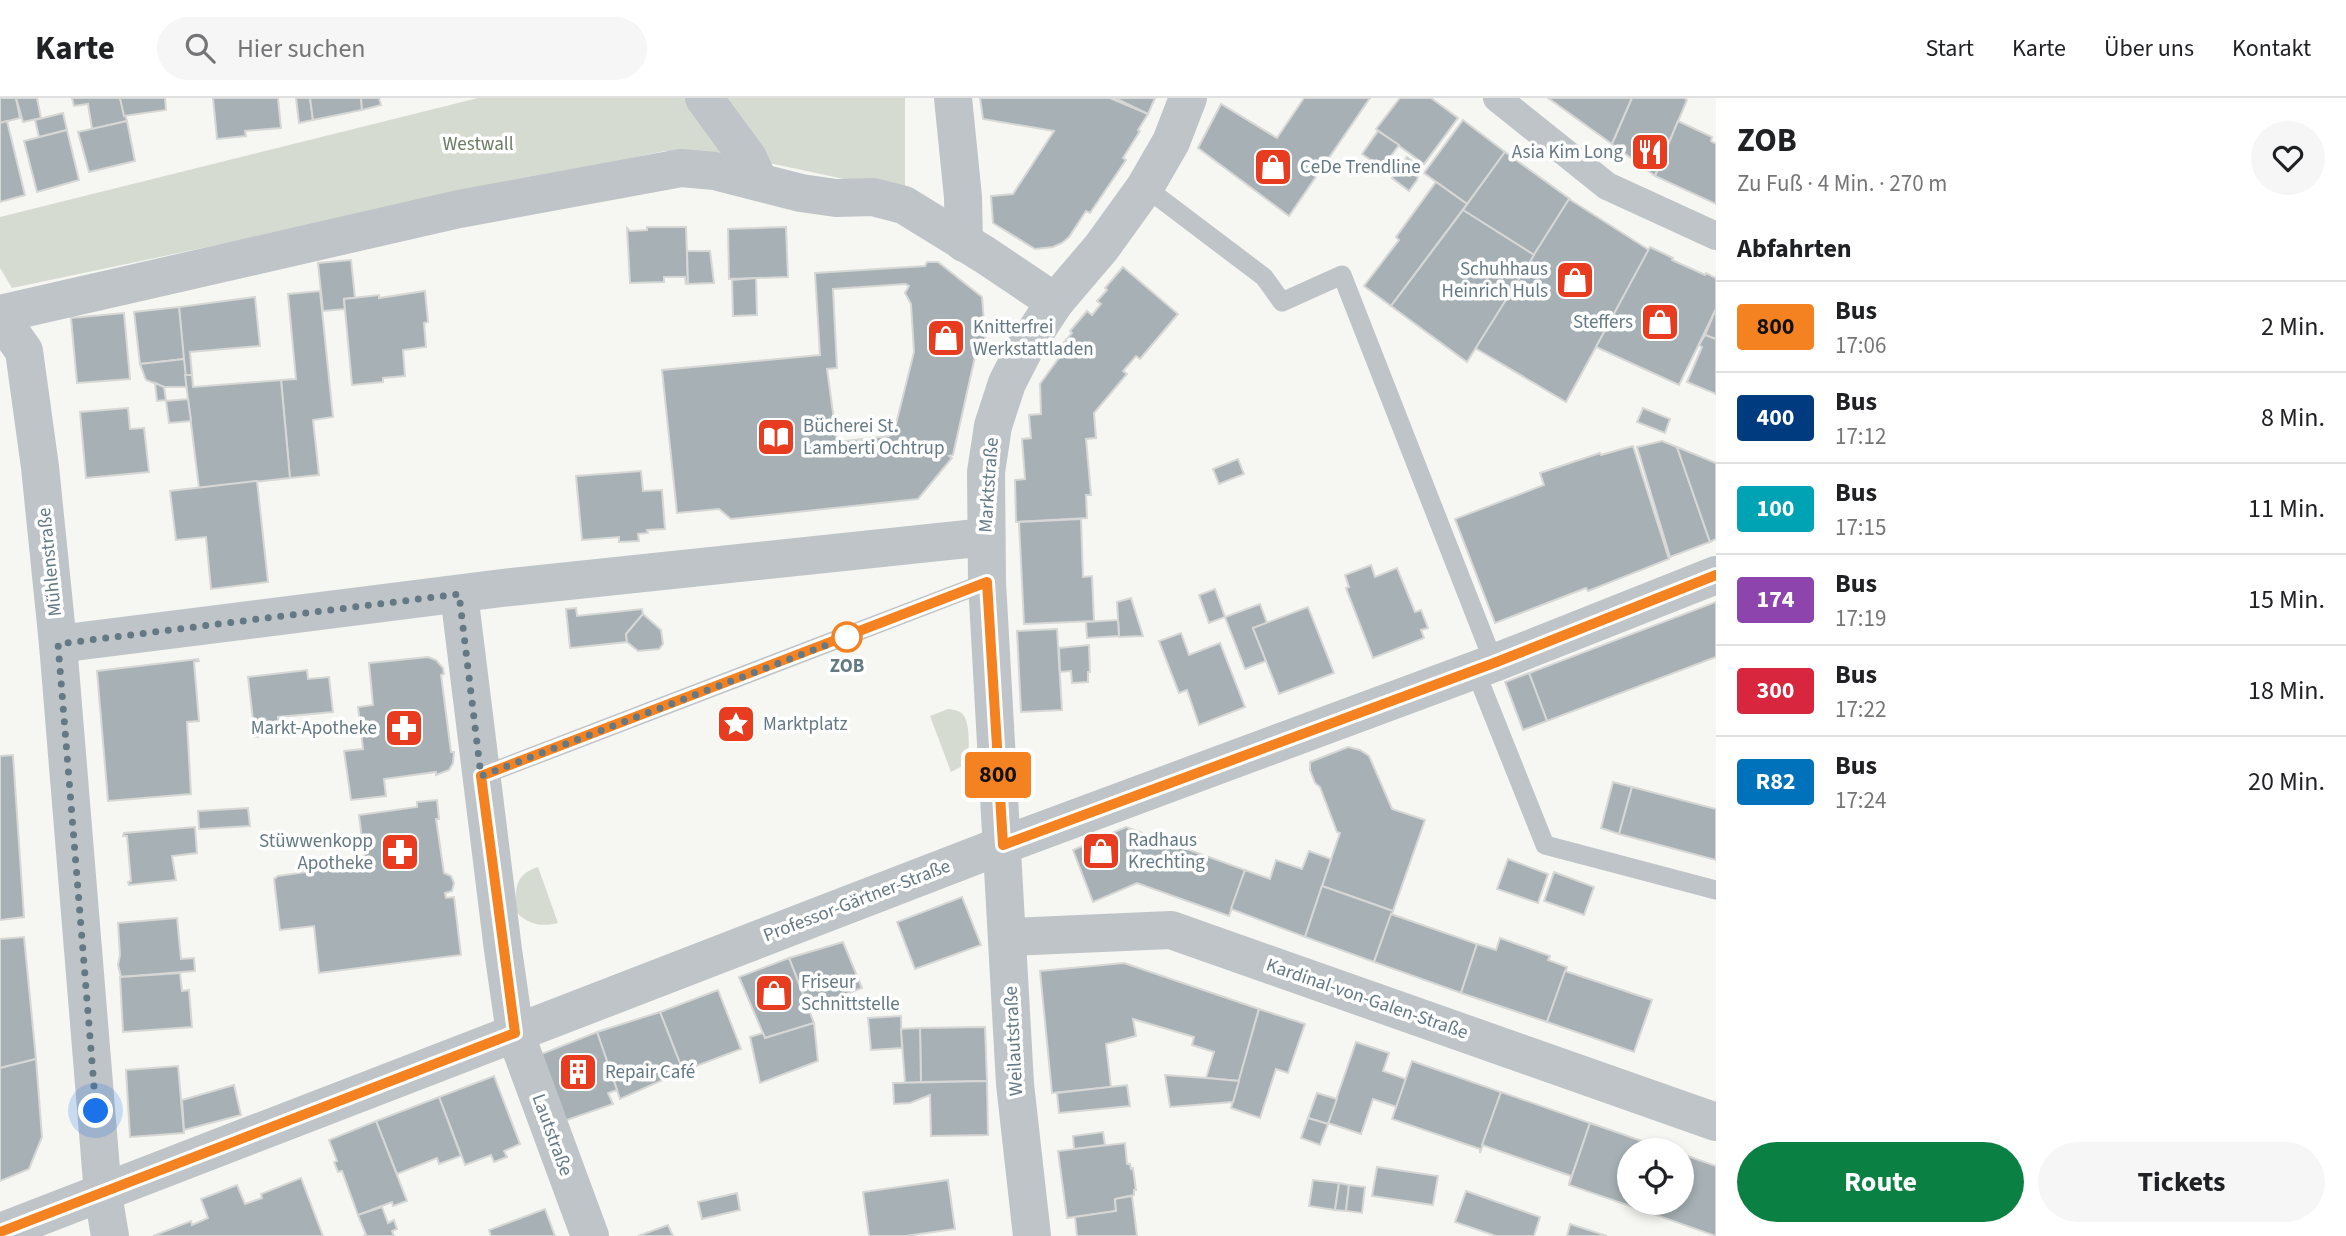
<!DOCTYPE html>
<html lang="de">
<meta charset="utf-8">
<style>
:root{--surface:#fff;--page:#f6f6f6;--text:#202124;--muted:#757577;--line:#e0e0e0;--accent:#0b8043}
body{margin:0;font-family:"Source Sans 3",sans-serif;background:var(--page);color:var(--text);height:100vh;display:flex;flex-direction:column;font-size:26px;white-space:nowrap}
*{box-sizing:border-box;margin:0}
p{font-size:23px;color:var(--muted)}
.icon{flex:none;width:38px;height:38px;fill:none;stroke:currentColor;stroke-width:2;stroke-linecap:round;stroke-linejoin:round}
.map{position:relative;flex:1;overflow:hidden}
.sheet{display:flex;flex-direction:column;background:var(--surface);width:630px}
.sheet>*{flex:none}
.badge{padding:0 14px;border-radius:5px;font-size:24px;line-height:46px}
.controls{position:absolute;left:1617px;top:1040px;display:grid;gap:14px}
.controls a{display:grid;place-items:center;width:77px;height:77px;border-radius:50%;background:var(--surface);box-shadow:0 4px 10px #0003;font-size:35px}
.you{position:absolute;width:35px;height:35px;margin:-18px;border:5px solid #fff;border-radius:50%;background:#1a73e8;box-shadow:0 0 0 10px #1a73e833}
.map>.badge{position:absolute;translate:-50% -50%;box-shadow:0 0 0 4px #fff}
h2{padding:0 21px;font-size:26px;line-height:63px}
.round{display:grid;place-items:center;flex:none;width:74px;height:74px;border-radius:37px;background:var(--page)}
.summary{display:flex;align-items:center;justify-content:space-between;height:119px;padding:0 21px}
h1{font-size:33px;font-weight:700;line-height:52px}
.button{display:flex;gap:14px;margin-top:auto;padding:14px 21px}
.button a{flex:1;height:80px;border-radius:42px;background:var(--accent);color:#fff;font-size:28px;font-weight:700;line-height:80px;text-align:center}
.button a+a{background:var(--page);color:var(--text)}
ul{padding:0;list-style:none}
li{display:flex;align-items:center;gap:21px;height:91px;padding:0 21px;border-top:2px solid var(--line)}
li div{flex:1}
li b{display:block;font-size:26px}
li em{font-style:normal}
li .badge{min-width:77px;font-weight:700;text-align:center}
header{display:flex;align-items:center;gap:42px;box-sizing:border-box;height:98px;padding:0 35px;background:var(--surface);border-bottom:2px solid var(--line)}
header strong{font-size:33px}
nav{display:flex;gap:38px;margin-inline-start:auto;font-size:24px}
.search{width:490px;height:63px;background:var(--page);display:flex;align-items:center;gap:18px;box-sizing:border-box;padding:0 24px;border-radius:38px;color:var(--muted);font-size:26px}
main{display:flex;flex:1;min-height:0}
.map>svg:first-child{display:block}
</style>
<header>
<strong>Karte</strong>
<div class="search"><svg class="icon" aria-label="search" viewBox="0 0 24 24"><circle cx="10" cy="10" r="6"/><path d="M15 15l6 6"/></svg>Hier suchen</div>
<nav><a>Start</a><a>Karte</a><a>Über uns</a><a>Kontakt</a></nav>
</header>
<main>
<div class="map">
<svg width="1716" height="1138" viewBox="0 0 1716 1138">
<rect width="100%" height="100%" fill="#f6f6f2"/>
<!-- green -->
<g fill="#d6dbd1">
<path d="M478 0H905V94L769 65 732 55 665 53 12 190 0 170V119Z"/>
<path d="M948 611C955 612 960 612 964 618 970 626 970 658 966 666L951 674 930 618Z"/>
<path d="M538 769 558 825C541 829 530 827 517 815 514 794 514 776 538 769Z"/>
</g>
<!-- building -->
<g fill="#a7b1b5" stroke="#d7d7d5" stroke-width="2" fill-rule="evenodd">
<path d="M0 0H16L20 20 0 25Z"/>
<path d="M16 0H37L41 20 23 24Z"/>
<path d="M72 0H120L127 23 92 31 88 6 74 8Z"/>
<path d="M120 0H165L166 12 124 18Z"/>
<path d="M213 0H278L281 30 245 33 246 38 217 41Z"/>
<path d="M296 0H310L313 22 299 25Z"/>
<path d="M310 0H361L362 12 313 22Z"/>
<path d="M361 0H379L381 7 362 12Z"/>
<path d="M980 0H1110L1148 16 1138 32 1140 33 1123 60 1126 62 1090 115 1086 113 1069 139 1062 145 1053 149 1035 151 993 125 991 98 1013 96 1054 33 983 21Z"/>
<path d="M1115 0H1155L1148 16Z"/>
<path d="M1304 0H1370L1289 118 1198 50 1221 6 1277 40Z"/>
<path d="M1400 0H1431L1458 20 1424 66 1376 31Z"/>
<path d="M1548 0H1632L1612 46Z"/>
<path d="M1632 0H1684L1687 2 1655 78 1612 46Z"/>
<path d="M63 15 67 32 39 39 35 22Z"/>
<path d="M1463 22 1505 54 1467 106 1424 75Z"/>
<path d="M7 23 25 97 0 104V25Z"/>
<path d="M127 23 135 63 89 74 78 34Z"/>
<path d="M1678 23 1712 39 1711 43 1716 46V106L1655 78Z"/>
<path d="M67 32 79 82 37 94 24 43Z"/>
<path d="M1378 33 1399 47 1382 70 1362 56Z"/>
<path d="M1505 54 1570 101 1534 157 1463 112Z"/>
<path d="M1407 59 1421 70 1417 82 1409 93 1392 80Z"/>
<path d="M1436 84 1467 106 1391 208 1364 188 1399 142 1396 139Z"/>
<path d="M1569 101 1649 152 1566 304 1475 250Z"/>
<path d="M1463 112 1534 157 1467 264 1391 208Z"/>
<path d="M647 129H686L688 186H686L685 179H664V184L630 185 627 130 630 133 647 132Z"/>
<path d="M786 129 788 179 729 181 728 131Z"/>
<path d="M1650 149 1673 160 1672 162 1705 177 1706 175 1716 180V211L1679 287 1596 249Z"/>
<path d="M687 153H710L714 185 688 186Z"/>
<path d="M351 162 355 200 344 201 345 211 323 213 318 165Z"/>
<path d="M927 164H938L982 199 986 250 974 251 976 254 953 357 949 358 952 360 918 401 731 421 719 411 677 415 662 272 820 257 815 175 925 168ZM905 186 909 188 905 195 911 206 914 254 895 330 889 338 837 344 827 271 837 270 833 191Z"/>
<path d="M1123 169 1178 216 1140 261 1136 258 1123 273 1127 276 1094 315 1096 340 1086 341 1091 397H1086L1087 420 1016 424 1015 382 1025 381 1022 341 1031 340 1029 317 1041 316 1040 286 1061 257 1057 253 1072 235 1070 233 1087 213 1092 217 1101 206 1097 203 1107 192 1105 190Z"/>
<path d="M756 180 757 217 733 218 732 182Z"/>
<path d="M320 193 333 319 313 322 319 377 290 380 281 282 296 281 288 196Z"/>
<path d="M425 193 428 224 424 225 426 249 403 252 405 278 383 280V284L352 287 344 201 379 197V200Z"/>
<path d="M255 199 260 248 190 254 192 277H185L179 209Z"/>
<path d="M179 209 184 261 140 266 134 214Z"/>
<path d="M1716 211V241L1705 237Z"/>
<path d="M124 215 130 281 77 285 71 220Z"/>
<path d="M1705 237 1716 241V296L1687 284 1702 249 1699 247Z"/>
<path d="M184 261 187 289H164L146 282 140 266Z"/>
<path d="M185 277H192L193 289 281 282 290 380 199 390Z"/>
<path d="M155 285 164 289 166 302 157 303Z"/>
<path d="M188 301 191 323 169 325 166 303Z"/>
<path d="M128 310 130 331 144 330 149 374 86 380 80 314Z"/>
<path d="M1643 310 1670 321 1665 335 1637 324Z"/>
<path d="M1662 343 1677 349 1710 444 1670 459 1637 349Z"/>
<path d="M1633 348 1669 461 1588 493 1586 490 1495 525 1455 421 1544 387 1540 375 1600 355 1601 357Z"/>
<path d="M1677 349 1716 365V441L1710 444Z"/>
<path d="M1238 361 1244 376 1219 386 1213 371Z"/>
<path d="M641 373 643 393 662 392 665 431 647 432 648 435 638 436 639 443 619 444V439L582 442 576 378Z"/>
<path d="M257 383 268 484 211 491 206 439 176 442 170 393Z"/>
<path d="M1081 421 1083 479 1092 478 1094 523 1024 526 1019 424Z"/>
<path d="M1371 467 1375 479 1397 470 1415 514 1421 512 1428 530 1421 532 1424 540 1373 560 1346 490 1349 489 1345 477Z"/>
<path d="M1215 491 1225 519 1209 525 1199 497Z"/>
<path d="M1131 500 1143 538 1119 539 1117 504Z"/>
<path d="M1716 504V559L1547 623 1529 575Z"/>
<path d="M1260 506 1267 525 1253 530 1266 563 1245 571 1225 519Z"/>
<path d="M1308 509 1334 575 1279 596 1253 530Z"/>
<path d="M576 510 577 518 642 511 643 516 626 536 627 544 570 550 566 511Z"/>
<path d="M643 516 661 532 663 546 659 551 638 553 627 544 626 536Z"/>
<path d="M1118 522 1119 538 1087 540 1086 524Z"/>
<path d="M1057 531 1062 612 1021 614 1017 533Z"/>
<path d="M1181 535 1189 557 1220 545 1245 609 1199 627 1187 592 1179 595 1159 543Z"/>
<path d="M1089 547 1090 574H1088V584L1072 585 1071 573 1060 574 1059 550Z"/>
<path d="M428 559 436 562 443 570 444 576 441 577 451 654H454L453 665 449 672 436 677V674L384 681 386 698 351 702 344 653 363 651 358 609 373 607 369 565Z"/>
<path d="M198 561 199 563 194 564 199 623 187 624 191 696 108 703 97 573Z"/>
<path d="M307 572 308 581 329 579 333 614 278 619 280 636 255 639 248 579Z"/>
<path d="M1529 575 1547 623 1523 632 1505 584Z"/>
<path d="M1348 649 1360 652 1369 658 1392 711 1425 722 1393 813 1322 788 1340 735 1337 734 1320 689 1315 685 1310 672V664Z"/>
<path d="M13 657 24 819 0 822V658Z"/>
<path d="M1613 684 1632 689 1619 736 1601 730Z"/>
<path d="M1632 689 1716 711V762L1619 736Z"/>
<path d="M437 702 439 721H436L444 775 451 778 454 785 452 793 445 795 446 800 454 799 461 857 319 875 314 828 280 832 274 781 278 778 307 774V766L328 763 334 771 365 766 359 717 417 709V704Z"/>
<path d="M248 710 250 728 199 731 198 713Z"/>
<path d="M195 729 197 755 172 758 176 782 129 787 128 784 131 783 127 738H123L124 735Z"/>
<path d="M1126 729 1245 772 1229 818 1137 785 1093 804 1073 752Z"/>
<path d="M1309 753 1331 761 1305 839 1231 811 1245 772 1270 781 1276 762 1302 771Z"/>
<path d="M1508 761 1548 776 1538 805 1497 791Z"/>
<path d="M1554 774 1594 789 1584 817 1544 803Z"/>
<path d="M1322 788 1393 813 1374 864 1305 839Z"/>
<path d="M962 799 981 847 915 871 897 824Z"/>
<path d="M1391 816 1477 846 1461 895 1374 864Z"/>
<path d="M177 820 181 861 194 860 195 873 121 879 118 867 120 857 118 825Z"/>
<path d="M24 839 36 961 0 970V841Z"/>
<path d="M1500 840 1550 858 1548 862 1567 869 1547 924 1461 895 1477 846 1496 852Z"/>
<path d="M843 844 862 890 809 910 789 860Z"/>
<path d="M789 860 814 925 765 940 739 879Z"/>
<path d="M1124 865 1259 911 1239 983 1206 980 1214 954 1192 947 1194 939 1133 921 1136 938 1106 946 1111 989 1052 995 1040 873Z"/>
<path d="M1565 873 1652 902 1634 954 1547 924Z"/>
<path d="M180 875 182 893 189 892 192 929 123 934 120 879Z"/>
<path d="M718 892 741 951 683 973 660 914Z"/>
<path d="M1259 911 1305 926 1288 975 1276 971 1260 1020 1231 1010Z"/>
<path d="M660 914 683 973 620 1001 597 934Z"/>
<path d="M901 918 902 950 871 952 868 920Z"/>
<path d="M814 925 818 963 760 985 750 939 763 935 765 940Z"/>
<path d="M985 929 987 983 921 984 920 930Z"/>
<path d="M920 930 921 984 905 985 901 931Z"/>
<path d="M597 934 617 992 608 995 613 1006 564 1023 539 957Z"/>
<path d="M1356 944 1389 955 1383 973 1406 981 1397 1009 1373 1001 1361 1036 1328 1025Z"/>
<path d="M36 961 42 1039 29 1071 0 1083V970Z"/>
<path d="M1412 963 1501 994 1480 1055V1051L1392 1021Z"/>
<path d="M178 968 184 1035 130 1039 126 972Z"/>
<path d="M1165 977 1206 980 1239 983 1233 1004 1170 1009Z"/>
<path d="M494 978 520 1046 504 1053 507 1059 494 1064 491 1057 465 1067 439 999Z"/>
<path d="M987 983 988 1037 931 1038 930 997 910 1005 894 1006 893 985Z"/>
<path d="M234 987 241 1017 184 1032 182 1002Z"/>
<path d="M1127 987 1130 1008 1059 1015 1057 995Z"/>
<path d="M1501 994 1590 1025 1569 1086 1571 1078 1482 1047Z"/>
<path d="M1317 995 1337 1001 1328 1026 1308 1020Z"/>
<path d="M439 999 461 1058 439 1066 437 1060 397 1076 376 1023Z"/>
<path d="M1308 1020 1328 1026 1320 1047 1301 1040Z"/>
<path d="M376 1023 407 1103 393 1108 392 1104 358 1117 342 1073 338 1074 334 1064 337 1063 329 1042Z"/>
<path d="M1590 1025 1668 1052H1629V1104H1661L1656 1117 1569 1087Z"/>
<path d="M1103 1034 1105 1047 1074 1051 1073 1038Z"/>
<path d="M1125 1045 1127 1066H1130L1131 1071 1133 1070 1136 1092H1134V1097L1115 1101 1116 1113 1067 1120 1058 1053Z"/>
<path d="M1682 1056 1716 1068V1138L1656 1117 1661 1104H1682Z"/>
<path d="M1377 1069 1438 1078 1433 1107 1372 1098Z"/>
<path d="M301 1080 323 1138H153L191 1123 192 1127 208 1120 201 1101 237 1087 245 1106 262 1100 261 1096Z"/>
<path d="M948 1082 955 1131 905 1138H869L863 1094Z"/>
<path d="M1313 1082 1339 1085 1335 1112 1309 1108Z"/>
<path d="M1339 1085 1349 1087 1346 1113 1335 1112Z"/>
<path d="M1349 1087 1365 1089 1362 1115 1346 1113Z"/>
<path d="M1466 1093 1540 1119 1534 1138H1496L1455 1124Z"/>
<path d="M737 1095 740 1112 702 1121 698 1104Z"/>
<path d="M1132 1098 1137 1138H1077L1075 1119 1116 1113 1115 1101Z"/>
<path d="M382 1109 388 1125 394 1122 397 1131 392 1133 394 1138H363L366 1137 358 1117Z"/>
<path d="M545 1111 555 1138H491L489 1132Z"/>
<path d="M1570 1126 1607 1138H1567Z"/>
<path d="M668 1127 673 1138H638Z"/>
</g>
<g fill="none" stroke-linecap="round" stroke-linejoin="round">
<!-- service -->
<g stroke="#bec4c7" stroke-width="19">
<path d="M1145 89 1264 179 1282 204 1342 177 1494 565"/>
<path d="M1475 572 1545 747 1716 792"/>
<path d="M481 678 987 484"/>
</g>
<!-- pedestrian -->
<path stroke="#bec4c7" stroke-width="28" d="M1497 0 1607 88 1716 138"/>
<!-- minor -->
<g stroke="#bec4c7" stroke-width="38">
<path d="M704 0 748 60 759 84"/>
<path d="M953 0 963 99 964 145"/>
<path d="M0 216 459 111 681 70 715 73 801 95 836 100 873 99 904 107 985 157 1055 204"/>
<path d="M0 219 24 253 40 369 58 546 103 1096 110 1138"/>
<path d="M459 496 503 852 515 935 590 1138"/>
<path d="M58 546 502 490 986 439"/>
<path d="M1009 839 1171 832 1716 1024"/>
<path d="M1032 1138 1015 986 987 484 986 374 993 328 1007 285 1026 248 1055 204 1101 150 1145 89 1171 44 1188 0"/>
</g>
<!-- tertiary -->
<path stroke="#bec4c7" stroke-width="38" d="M0 1134 1003 747 1494 565 1716 477"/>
</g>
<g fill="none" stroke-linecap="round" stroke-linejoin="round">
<defs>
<path id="line" d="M0 1134 515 935 481 678 987 484 1003 747 1494 565 1716 477"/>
</defs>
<!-- line casing -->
<use href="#line" stroke="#fff" stroke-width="16"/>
<!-- line -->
<use href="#line" stroke="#f58220" stroke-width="10"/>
<!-- walk -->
<path stroke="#647984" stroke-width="7" stroke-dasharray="0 12.6" d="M96 1013 58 546 459 496 481 678 853 537 847 539"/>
</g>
<!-- icons -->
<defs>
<symbol id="restaurant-square" viewBox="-11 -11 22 22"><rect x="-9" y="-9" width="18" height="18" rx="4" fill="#e83c20" stroke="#fff"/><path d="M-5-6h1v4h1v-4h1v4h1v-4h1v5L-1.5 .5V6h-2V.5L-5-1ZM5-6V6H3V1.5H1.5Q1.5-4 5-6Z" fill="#fff"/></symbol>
<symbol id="shop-square" viewBox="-11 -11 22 22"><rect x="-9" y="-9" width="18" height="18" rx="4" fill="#e83c20" stroke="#fff"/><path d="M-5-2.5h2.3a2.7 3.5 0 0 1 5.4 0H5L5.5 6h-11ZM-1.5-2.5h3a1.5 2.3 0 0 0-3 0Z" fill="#fff"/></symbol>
<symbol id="library-square" viewBox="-11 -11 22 22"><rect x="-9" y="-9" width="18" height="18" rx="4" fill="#e83c20" stroke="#fff"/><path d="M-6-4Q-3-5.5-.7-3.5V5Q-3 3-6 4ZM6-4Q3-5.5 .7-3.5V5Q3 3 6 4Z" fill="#fff"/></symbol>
<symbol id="sight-square" viewBox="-11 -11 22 22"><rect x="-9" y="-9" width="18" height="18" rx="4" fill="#e83c20" stroke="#fff"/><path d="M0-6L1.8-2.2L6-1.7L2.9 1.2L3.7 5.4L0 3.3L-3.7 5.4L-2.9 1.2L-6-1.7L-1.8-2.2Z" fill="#fff"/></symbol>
<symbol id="pharmacy-square" viewBox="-11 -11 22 22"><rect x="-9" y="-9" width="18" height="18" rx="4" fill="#e83c20" stroke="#fff"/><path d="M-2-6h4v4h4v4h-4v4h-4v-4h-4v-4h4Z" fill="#fff"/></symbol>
<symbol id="building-square" viewBox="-11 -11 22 22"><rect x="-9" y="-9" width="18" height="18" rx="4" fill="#e83c20" stroke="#fff"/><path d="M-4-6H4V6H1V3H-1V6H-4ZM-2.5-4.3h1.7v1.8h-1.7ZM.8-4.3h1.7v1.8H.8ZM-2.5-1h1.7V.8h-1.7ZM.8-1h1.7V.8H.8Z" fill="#fff"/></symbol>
</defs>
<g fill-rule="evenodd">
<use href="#restaurant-square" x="1628" y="32" width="44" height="44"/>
<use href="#shop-square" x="1251" y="47" width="44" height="44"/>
<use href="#shop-square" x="1553" y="160" width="44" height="44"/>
<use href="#shop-square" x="1638" y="202" width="44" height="44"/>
<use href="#shop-square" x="924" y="218" width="44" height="44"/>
<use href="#library-square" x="754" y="317" width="44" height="44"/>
<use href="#sight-square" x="714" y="604" width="44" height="44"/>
<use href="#pharmacy-square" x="382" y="608" width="44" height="44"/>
<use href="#shop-square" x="1079" y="731" width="44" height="44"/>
<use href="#pharmacy-square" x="378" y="732" width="44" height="44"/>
<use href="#shop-square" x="752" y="873" width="44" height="44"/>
<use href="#building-square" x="556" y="952" width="44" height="44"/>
</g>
<!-- markers -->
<circle fill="#fff" stroke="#f58220" stroke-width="3.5" cx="847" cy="539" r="14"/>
<g text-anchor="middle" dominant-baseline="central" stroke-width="7" stroke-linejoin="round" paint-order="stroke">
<!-- park labels -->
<g font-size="19" fill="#6a7b63" stroke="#fff">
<text x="478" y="46">Westwall</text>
</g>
<!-- poi labels -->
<g font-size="19" fill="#647984" stroke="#fff" text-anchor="start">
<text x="1623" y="54" text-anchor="end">Asia Kim Long</text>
<text x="1300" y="69">CeDe Trendline</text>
<text x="1548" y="171" text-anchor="end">Schuhhaus<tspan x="1548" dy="22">Heinrich Huls</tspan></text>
<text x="1633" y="224" text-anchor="end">Steffers</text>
<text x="973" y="229">Knitterfrei<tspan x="973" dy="22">Werkstattladen</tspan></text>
<text x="803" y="328">Bücherei St.<tspan x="803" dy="22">Lamberti Ochtrup</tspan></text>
<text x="763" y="626">Marktplatz</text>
<text x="377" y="630" text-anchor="end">Markt-Apotheke</text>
<text x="1128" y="742">Radhaus<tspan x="1128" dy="22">Krechting</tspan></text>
<text x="373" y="743" text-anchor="end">Stüwwenkopp<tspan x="373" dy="22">Apotheke</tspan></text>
<text x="801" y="884">Friseur<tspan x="801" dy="22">Schnittstelle</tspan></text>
<text x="605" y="974">Repair Café</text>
</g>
<!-- street labels -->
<g font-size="19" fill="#647984" stroke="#fff">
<text transform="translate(989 387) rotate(-86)">Marktstraße</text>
<text transform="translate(50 464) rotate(-96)">Mühlenstraße</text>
<text transform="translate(857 803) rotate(-21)">Professor-Gärtner-Straße</text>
<text transform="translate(1367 901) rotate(19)">Kardinal-von-Galen-Straße</text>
<text transform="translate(1014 943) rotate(-93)">Weilautstraße</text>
<text transform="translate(552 1037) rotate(70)">Lautstraße</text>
</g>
<!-- stop labels -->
<g font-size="19" font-weight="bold" fill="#647984" stroke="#fff">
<text x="847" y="568">ZOB</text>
</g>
</g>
</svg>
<div class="controls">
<a><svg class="icon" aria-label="locate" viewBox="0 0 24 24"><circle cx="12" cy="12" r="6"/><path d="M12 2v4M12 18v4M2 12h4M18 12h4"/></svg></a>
</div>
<div class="you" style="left:96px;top:1013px"></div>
<b class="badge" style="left:998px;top:677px;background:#f58220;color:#111">800</b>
</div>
<section class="sheet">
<div class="summary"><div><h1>ZOB</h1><p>Zu Fuß · 4 Min. · 270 m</p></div><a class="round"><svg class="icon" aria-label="heart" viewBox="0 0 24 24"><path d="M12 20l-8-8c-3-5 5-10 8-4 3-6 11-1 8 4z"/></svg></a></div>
<h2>Abfahrten</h2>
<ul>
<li><span class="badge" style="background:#f58220;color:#111">800</span><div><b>Bus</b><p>17:06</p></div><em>2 Min.</em></li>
<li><span class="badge" style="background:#003b80;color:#fff">400</span><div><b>Bus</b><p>17:12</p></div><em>8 Min.</em></li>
<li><span class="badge" style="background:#00a3b4;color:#fff">100</span><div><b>Bus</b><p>17:15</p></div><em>11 Min.</em></li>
<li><span class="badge" style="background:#8e44ad;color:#fff">174</span><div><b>Bus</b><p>17:19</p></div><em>15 Min.</em></li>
<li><span class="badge" style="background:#d7263d;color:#fff">300</span><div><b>Bus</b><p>17:22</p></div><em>18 Min.</em></li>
<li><span class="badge" style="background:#0072bc;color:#fff">R82</span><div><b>Bus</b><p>17:24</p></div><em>20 Min.</em></li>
</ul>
<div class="button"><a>Route</a><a>Tickets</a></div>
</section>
</main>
